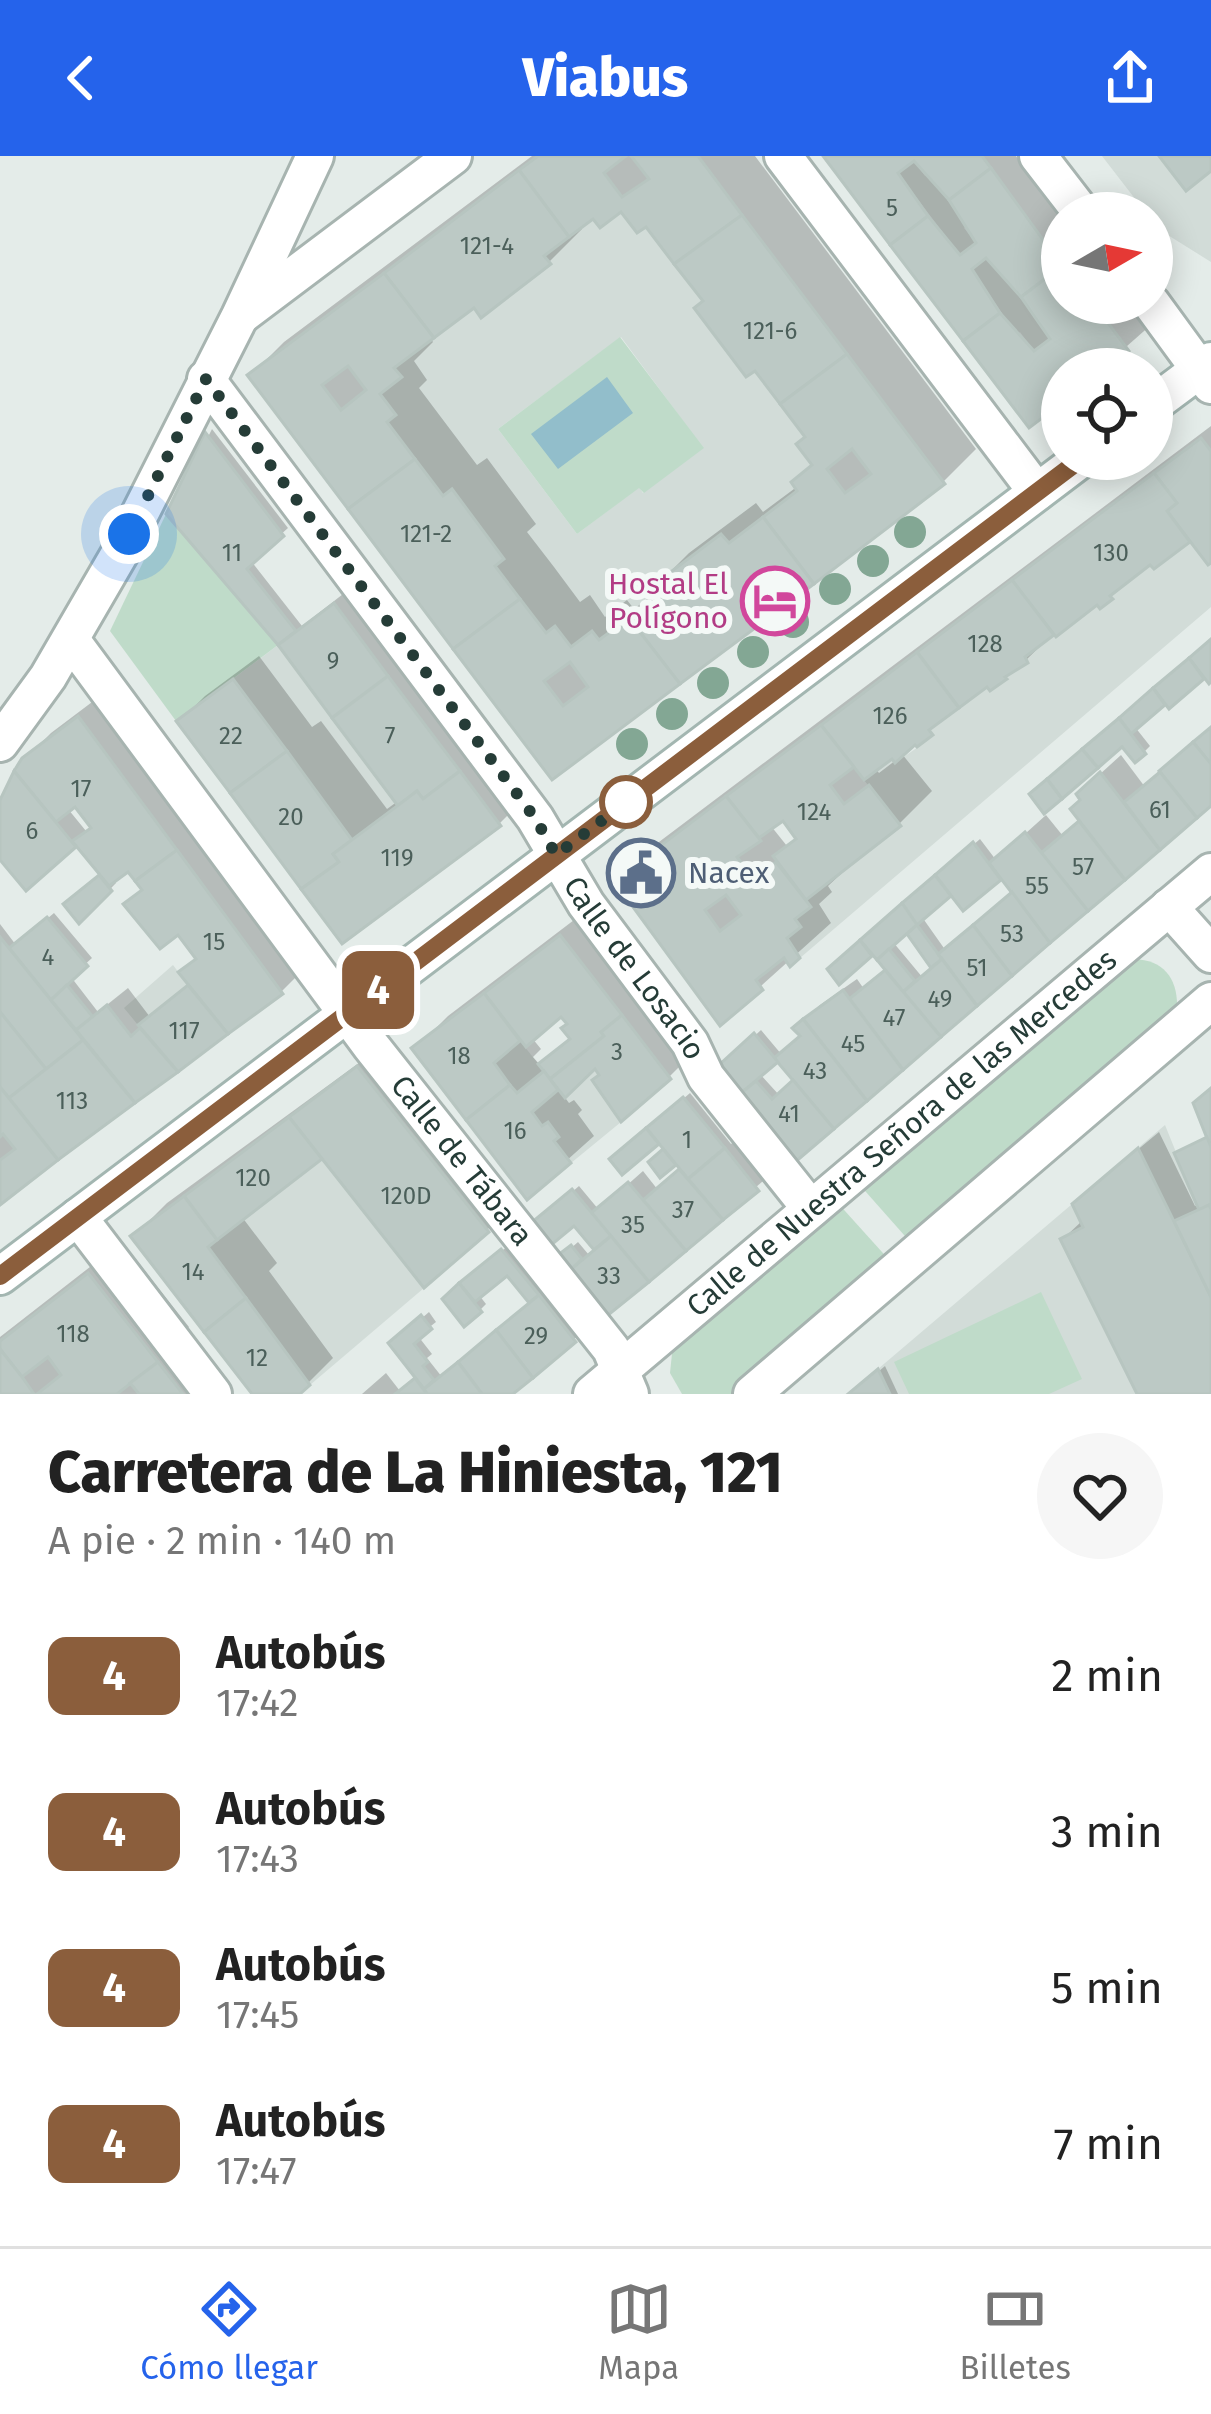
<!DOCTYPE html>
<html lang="es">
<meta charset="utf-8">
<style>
:root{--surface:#fff;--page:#f6f6f6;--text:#222;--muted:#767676;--line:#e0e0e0;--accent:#2563eb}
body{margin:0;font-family:"Fira Sans",sans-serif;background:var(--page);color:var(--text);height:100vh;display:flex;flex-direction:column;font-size:45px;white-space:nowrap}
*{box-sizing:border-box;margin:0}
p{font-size:39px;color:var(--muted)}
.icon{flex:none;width:66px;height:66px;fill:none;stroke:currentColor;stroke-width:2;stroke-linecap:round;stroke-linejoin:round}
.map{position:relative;height:1238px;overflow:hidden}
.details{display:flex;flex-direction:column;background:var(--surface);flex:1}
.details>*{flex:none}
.badge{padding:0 24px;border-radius:18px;font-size:42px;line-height:78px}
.needle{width:78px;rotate:81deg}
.tools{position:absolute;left:1041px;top:36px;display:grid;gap:24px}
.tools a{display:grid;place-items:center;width:132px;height:132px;border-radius:50%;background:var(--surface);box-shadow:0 6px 30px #0003;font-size:60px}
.you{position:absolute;width:60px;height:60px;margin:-30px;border:9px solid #fff;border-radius:50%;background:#1a73e8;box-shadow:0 0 0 18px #1a73e833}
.map>.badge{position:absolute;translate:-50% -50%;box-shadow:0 0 0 6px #fff}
.round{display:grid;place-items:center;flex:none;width:126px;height:126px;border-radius:63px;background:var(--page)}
.summary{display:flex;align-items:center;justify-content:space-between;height:204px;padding:0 48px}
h1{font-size:57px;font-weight:800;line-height:90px}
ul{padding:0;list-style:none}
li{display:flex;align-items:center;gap:36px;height:156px;padding:0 48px}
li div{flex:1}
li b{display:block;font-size:45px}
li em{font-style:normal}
li .badge{min-width:132px;font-weight:700;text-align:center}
header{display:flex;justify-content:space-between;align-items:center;height:156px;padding:0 48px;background:var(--accent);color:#fff;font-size:54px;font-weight:800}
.menu{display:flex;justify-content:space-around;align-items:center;height:168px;border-top:3px solid var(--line);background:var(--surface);font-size:33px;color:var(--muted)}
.menu a{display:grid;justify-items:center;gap:6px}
.menu .selected{color:var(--accent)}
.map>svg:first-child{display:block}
</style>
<header><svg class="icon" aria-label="back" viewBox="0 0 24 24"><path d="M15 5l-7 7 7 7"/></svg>Viabus<svg class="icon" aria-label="share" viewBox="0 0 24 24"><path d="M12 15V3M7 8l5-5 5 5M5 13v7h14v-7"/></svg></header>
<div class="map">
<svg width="1211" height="1238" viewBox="0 0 1211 1238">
<rect width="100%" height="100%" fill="#e4ece9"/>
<!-- built -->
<g fill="#d2dcd8" fill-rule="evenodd">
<path d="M1102 0H1211V106L1163 76 1152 64V57H1146Z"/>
<path d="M914 5 925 20 929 18 968 69 964 72 976 87 960 99 898 17Z"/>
<path d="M621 56 637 77 646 71 703 145 694 152 745 221 755 215 805 281 797 288 812 309 791 325 797 335 729 387 721 378 653 429 659 439 599 484 592 476 571 491 556 471 546 477 520 443 495 410 504 402 453 334 443 340 387 266 396 259 380 238 401 222 394 212 474 152 481 161 551 109 544 100 593 63 601 72ZM621 181 703 292 643 337 639 331 577 378 498 273Z"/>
<path d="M986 102 999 117 1002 115 1050 183 1034 195 1020 176 1017 179 972 113Z"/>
<path d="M1190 386 1207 408 1211 407V451L800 802 787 782 795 763 811 751 806 744 900 670 864 624 892 603 895 607 918 591 932 580 929 574 987 531 991 535 1006 524 1005 521 1028 507 1025 501 1054 479 1097 449 1101 453 1113 444 1110 440 1150 409 1154 413Z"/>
<path d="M278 489 398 650 352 684 233 523Z"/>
<path d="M173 809 188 829 138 869 124 852Z"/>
<path d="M520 885 544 915 517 937 494 907Z"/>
<path d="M595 913 599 919 592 925 621 966 571 1007 554 985 559 980 548 967 542 970 532 956 558 934 565 941Z"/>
<path d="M1165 969 1199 1053H1211V1238H890L878 1213Z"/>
<path d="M322 1003 424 1132 310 1229 208 1091Z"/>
</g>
<!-- green -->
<g fill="#bfdbc9">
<path d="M620 181 704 292 644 337 639 332 577 378 498 273Z"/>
<path d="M166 358 278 489 176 565 110 475Z"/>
<path d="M1134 803C1164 804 1178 823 1177 852L912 1088 858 1027Z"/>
<path d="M836 1045 891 1106 737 1238H682L670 1217 673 1188Z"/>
<path d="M1041 1136 1082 1223 1049 1238H909L894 1206Z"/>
</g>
<!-- water -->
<path fill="#92becb" d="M607 221 633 257 558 313 531 278Z"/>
<!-- shadow -->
<g fill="#0003" fill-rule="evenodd">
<path d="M532 0H755L976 293 943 326 552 620 251 219 284 186ZM621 52 647 66 808 280 814 307 795 326 798 330 763 356 756 347 689 397 656 430 659 434 634 453 627 444 605 461 590 439 580 446 554 411 527 376 536 368 487 302 477 309 419 232 427 224 414 205 433 186 430 182 475 148 481 157 549 106 582 73 579 69 594 59Z"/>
<path d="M827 0H1016L1062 62V147H1136L1152 168 1101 213H1062V243Z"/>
<path d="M1211 270V403L1190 382 1154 409 1151 405 1101 449 1097 445 1057 474 1026 504 962 546 902 598 932 635 899 668 841 713 843 716 828 730 832 736 819 748 831 767 721 866 618 725 651 692ZM892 599 896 604 879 617 875 612ZM783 660 798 680 787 690 771 670Z"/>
<path d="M212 273 288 372 251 405 302 470 361 424 532 635 499 668 343 784 180 565 205 540 259 500 312 571 321 565 387 653 398 645 280 487 170 357Z"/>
<path d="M1211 485V523L1205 519 1135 571 1150 590 1144 596 1135 602 1123 586 1039 633Z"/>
<path d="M104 537 306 811 281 836 0 1045V768L16 789 54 757 92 802 71 821 98 856 128 832 150 861 191 827 182 816 198 800 179 775 127 748 143 732 129 712 113 723 116 727 80 764 72 743 103 718 77 686 26 731 0 700V651L24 604 51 577ZM76 647 92 669 86 675 68 653Z"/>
<path d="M1211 574V646L795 1002 722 910 761 874 782 899 802 879 797 872 820 849 857 823 864 833 888 813 873 795 839 824 831 813 980 683 996 704 1046 659 1063 680 1082 664 1099 619 1121 599 1145 631ZM1002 719 1015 736 946 795 922 761 951 735 963 751ZM908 774 935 812 923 822 893 786ZM778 902 797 924 780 940 760 918Z"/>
<path d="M595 748 702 888 669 921 602 918 596 908 563 939 569 947 574 944 582 954 578 958 594 980 527 1040 415 893 448 860ZM562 857 570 867 572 879 541 910 533 901 541 893 532 882Z"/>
<path d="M378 893 506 1055 487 1074 323 999 242 1061 277 1107 269 1115 333 1202 308 1227 134 1080 167 1047Z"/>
<path d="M1211 934V1238L1063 1083 1083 1064 1095 1029 1159 976 1195 1050 1200 1048 1177 997 1209 980Z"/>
<path d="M690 937 731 988 739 982 769 1020 608 1156 562 1100 578 1086 589 1099 597 1092 574 1066 535 1068 579 1030 599 1054 643 1015 658 1034 683 1012 676 1005 660 1017 652 1006 666 993 660 983 623 1015 619 998Z"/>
<path d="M122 1086 189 1171 181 1179 228 1238H0V1181Z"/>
<path d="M509 1089 580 1178 509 1238H362L386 1217 400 1235 418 1220 392 1188 429 1156 436 1166 418 1180 432 1198 427 1202 442 1221 532 1147 508 1116 479 1139 486 1148 480 1154 451 1137Z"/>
<path d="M885 1210 898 1238H852Z"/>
</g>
<!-- building -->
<g fill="#bcc9c5" stroke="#b7c5c0" stroke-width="3" fill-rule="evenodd">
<path d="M538 0H626L604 17 622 41 649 23 631 0H698L742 59 674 108 646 71 637 77 621 56 600 72 593 63 569 81 519 14Z"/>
<path d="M823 0H982L991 12 949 44 914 5 898 17 928 60 890 89Z"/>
<path d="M1159 0H1211V15L1186 35Z"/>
<path d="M991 12 1062 110 1021 141 986 102 972 113 1000 157 963 185 890 89 928 60 960 99 976 87 949 44Z"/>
<path d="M519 14 569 81 544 100 551 108 481 162 474 152 434 182 384 117Z"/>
<path d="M742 59 847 198 780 248 755 215 746 221 694 152 703 145 674 108Z"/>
<path d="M1062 110V147H1093L1129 195 1106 213H1062V247L1029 272 963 185 1000 157 1034 195 1050 183 1021 141Z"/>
<path d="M384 117 434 182 394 212 402 221 380 238 396 259 387 266 415 303 348 353 247 219ZM348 210 366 234 341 254 322 229Z"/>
<path d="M847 198 945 328 814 428 763 361 797 335 791 326 812 309 796 288 805 281 780 248ZM852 293 871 318 845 337 827 313Z"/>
<path d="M205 276 284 380 247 413 296 475 278 489 166 358Z"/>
<path d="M1201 282 1211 295V407L1208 409 1167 355 1177 347 1154 317Z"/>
<path d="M415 303 443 340 452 333 504 403 495 410 520 443 453 493 348 353Z"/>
<path d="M1154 317 1177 347 1167 355 1190 386 1154 413 1150 409 1110 440 1113 443 1100 453 1097 449 1056 481 1012 424Z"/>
<path d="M763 361 814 428 680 528 629 462 659 439 652 430 721 378 729 387Z"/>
<path d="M1012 424 1054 479 1025 501 1028 507 1005 521 1007 523 990 535 987 531 959 552 917 496Z"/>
<path d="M520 443 546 477 555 470 571 491 592 475 599 484 629 462 680 528 552 624 453 493ZM570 506 588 531 563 550 544 525Z"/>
<path d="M334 447 388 520 332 562 278 489Z"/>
<path d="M1211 483V526L1209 528 1189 502Z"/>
<path d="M917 496 959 552 929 574 933 579 917 591 915 589 895 607 892 603 864 624 821 569Z"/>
<path d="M1189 502 1204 523 1169 553 1153 532Z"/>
<path d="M388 520 460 615 423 643 417 635 398 650 332 562Z"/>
<path d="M233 523 287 595 230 637 176 565Z"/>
<path d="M1153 532 1165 549 1131 578 1119 562Z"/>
<path d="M78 560 177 694 135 725 128 716 109 730 72 685 91 672 75 651 56 666 14 615 22 602Z"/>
<path d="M1119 562 1146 598 1135 607 1122 591 1098 612 1082 593Z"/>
<path d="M821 569 854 611 830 629 844 648 869 629 901 670 806 744 773 700 796 683 783 665 759 682 726 640Z"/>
<path d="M1211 571V608L1193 586Z"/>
<path d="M1193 586 1211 608V650L1197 662 1159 615Z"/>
<path d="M1082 593 1098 612 1062 643 1047 623Z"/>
<path d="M287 595 352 684 333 698 339 706 301 733 230 637Z"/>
<path d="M14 615 76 691 26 735 0 704V644Z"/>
<path d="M460 615 501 670 342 788 301 733 339 706 333 698 417 635 423 643Z"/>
<path d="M1100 616 1160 694 1125 724 1070 653 1080 644 1076 638Z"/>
<path d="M1160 616 1197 662 1160 694 1124 646Z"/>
<path d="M1047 623 1062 643 1044 658 1029 638Z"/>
<path d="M726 640 761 685 737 701 753 722 776 706 811 751 795 763 801 771 787 782 800 802 790 811 784 802 756 824 763 834 720 870 614 725ZM726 739 741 759 720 775 705 754Z"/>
<path d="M1079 665 1125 724 1088 755 1041 697Z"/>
<path d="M1025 676 1088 755 1050 787 989 707Z"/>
<path d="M973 686 1001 724 963 755 935 719Z"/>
<path d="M177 694 283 838 228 878 178 816 196 803 178 779 160 793 123 748 142 734 135 725Z"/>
<path d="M99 719 112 735 79 768 63 748Z"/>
<path d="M935 719 951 740 917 769 902 747Z"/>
<path d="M1012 736 1050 787 1012 820 973 769Z"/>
<path d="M902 747 917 769 877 804 860 784Z"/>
<path d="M47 761 88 810 51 844 9 792Z"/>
<path d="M917 769 942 803 931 812 907 778Z"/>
<path d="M973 769 1012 820 977 850 938 798Z"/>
<path d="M560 779 622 859 601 876 604 880 550 923 538 908 570 883 561 872 567 868 561 861 526 891 484 837Z"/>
<path d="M0 781 83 884 46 913 0 856Z"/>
<path d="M860 784 872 800 839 829 827 813Z"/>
<path d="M889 793 915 825 903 836 877 804Z"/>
<path d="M942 803 977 850 941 881 903 836Z"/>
<path d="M885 814 941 881 903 914 849 843Z"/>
<path d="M67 829 93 861 76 874 51 844Z"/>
<path d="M188 829 228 878 178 916 138 869Z"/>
<path d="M843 834 903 914 867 945 803 863Z"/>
<path d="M484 837 520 885 494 907 510 929 466 964 411 892Z"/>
<path d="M107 849 131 880 140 872 178 916 135 947 76 874Z"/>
<path d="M0 856 46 913 9 942 0 931Z"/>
<path d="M622 859 671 923 621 966 592 924 599 919 595 913 565 942 550 923 604 880 601 876Z"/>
<path d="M803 863 867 945 834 973 774 902 800 880 792 872Z"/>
<path d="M754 877 778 906 740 938 718 910Z"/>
<path d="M83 884 135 947 58 1004 9 942Z"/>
<path d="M357 910 489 1076 424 1132 289 961Z"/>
<path d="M544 915 558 934 532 956 542 970 548 966 559 981 554 985 571 1007 527 1044 466 964 510 929 517 937Z"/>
<path d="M793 924 834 973 794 1007 740 938 756 925 772 943Z"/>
<path d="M0 931 58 1004 0 1049V1004L15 993 3 978 0 981Z"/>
<path d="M1211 932V984L1208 985 1193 947Z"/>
<path d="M683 941 725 992 688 1023 646 972Z"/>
<path d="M289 961 322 1003 217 1084 184 1040Z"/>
<path d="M646 972 659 988 622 1019 609 1003Z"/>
<path d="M1207 981 1211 991V1053L1209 1049 1199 1054 1174 997Z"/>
<path d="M725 992 759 1035 723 1064 688 1023Z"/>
<path d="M1138 992 1211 1141V1238H1137L1060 1083 1083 1071 1072 1048Z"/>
<path d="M663 993 676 1009 660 1022 648 1006Z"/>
<path d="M679 1013 723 1064 686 1095 643 1044Z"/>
<path d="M628 1026 686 1095 649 1126 591 1057Z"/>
<path d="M572 1033 611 1080 594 1094 574 1070 550 1090 531 1067Z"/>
<path d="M184 1040 217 1084 208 1091 246 1142 204 1176 130 1080Z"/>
<path d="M1209 1049 1211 1053V1141L1174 1065Z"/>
<path d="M611 1080 649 1126 607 1160 570 1114Z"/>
<path d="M571 1089 582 1103 570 1114 558 1099Z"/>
<path d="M501 1093 539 1139 529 1147 507 1120 475 1146 459 1127Z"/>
<path d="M88 1117 158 1206 117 1238H37L61 1219 48 1201 22 1221 0 1193V1185Z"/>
<path d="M459 1127 482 1156 464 1171 442 1143Z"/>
<path d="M539 1139 576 1186 533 1222 496 1174Z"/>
<path d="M246 1142 310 1229 300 1238H252L204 1176Z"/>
<path d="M421 1159 432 1173 414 1188 428 1206 423 1210 434 1224 424 1233 388 1187Z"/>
<path d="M496 1174 533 1222 513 1238H482L458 1206Z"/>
<path d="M0 1193 22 1221 34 1238H0Z"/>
<path d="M158 1206 183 1238H139L130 1227Z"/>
<path d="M458 1206 482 1238H427L424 1233Z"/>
<path d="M878 1213 890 1238H848Z"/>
<path d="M415 1222 427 1238H395Z"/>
</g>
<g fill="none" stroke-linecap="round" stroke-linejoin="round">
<defs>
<g id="street">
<path d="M783 0 1037 336"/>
<path d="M1038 0 1082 57"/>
<path d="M1151 147 1211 229"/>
<path d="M243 158 453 0"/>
<path id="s1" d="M206 223 535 662 586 748 690 887 706 921 811 1053"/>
<path id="s2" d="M71 484 371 890 611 1193 630 1238"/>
<path d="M0 587 48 521 120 397 240 160 315 0"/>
<path d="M1169 751 1211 798"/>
<path d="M78 1061 213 1238"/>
<path id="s3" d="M592 1238 1211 716"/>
<path d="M752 1238 1211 845"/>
</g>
<g id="secondary">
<path d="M1152 249 1211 205"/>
<path d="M0 1120 1081 303"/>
</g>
</defs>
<!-- street casing -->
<use href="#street" stroke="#a7b4b0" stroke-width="42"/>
<!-- secondary casing -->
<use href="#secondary" stroke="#a3b6b1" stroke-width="42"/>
<!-- street -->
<use href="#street" stroke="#fff" stroke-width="36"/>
<!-- secondary -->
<use href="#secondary" stroke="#fff" stroke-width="36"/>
</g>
<!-- trees -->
<g fill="#83a794">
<circle cx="910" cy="376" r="16"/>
<circle cx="873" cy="405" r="16"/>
<circle cx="835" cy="433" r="16"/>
<circle cx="793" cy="466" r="16"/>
<circle cx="753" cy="496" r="16"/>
<circle cx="713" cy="527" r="16"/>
<circle cx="672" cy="558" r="16"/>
<circle cx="632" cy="588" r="16"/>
</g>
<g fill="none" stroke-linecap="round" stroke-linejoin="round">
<defs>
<path id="line" d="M0 1120 1081 303"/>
</defs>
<!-- line casing -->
<use href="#line" stroke="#fff" stroke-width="27"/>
<!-- line -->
<use href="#line" stroke="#8b5e3c" stroke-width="18"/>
<!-- walk -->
<path stroke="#253c37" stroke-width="12" stroke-dasharray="0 21.6" d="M129 378 206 223 535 662 556 699 632 642 626 646"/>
</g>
<!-- icons -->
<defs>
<symbol id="hotel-ring" viewBox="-11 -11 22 22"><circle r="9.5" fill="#f4f9f7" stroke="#d1479c" stroke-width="1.5"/><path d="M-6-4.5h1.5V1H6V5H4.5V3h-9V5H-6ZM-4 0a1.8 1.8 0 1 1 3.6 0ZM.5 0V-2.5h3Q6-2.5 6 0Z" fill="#d1479c"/></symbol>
<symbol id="civic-ring" viewBox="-11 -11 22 22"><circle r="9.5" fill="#f4f9f7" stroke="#5c6f8a" stroke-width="1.5"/><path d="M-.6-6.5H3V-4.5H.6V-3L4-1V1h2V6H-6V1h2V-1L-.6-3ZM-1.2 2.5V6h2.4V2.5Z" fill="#5c6f8a"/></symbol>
</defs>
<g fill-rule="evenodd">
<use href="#hotel-ring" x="737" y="407" width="76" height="76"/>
<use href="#civic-ring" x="603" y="679" width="76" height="76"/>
</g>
<!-- markers -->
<circle fill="#fff" stroke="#8b5e3c" stroke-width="6" cx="626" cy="646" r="24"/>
<g text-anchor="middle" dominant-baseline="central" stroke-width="12" stroke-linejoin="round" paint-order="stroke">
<!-- number labels -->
<g font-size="24" fill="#4b5f5a">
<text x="892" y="52">5</text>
<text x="487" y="90">121-4</text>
<text x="770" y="175">121-6</text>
<text x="426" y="378">121-2</text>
<text x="232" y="397">11</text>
<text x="1111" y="397">130</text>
<text x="985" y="488">128</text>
<text x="333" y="505">9</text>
<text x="890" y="560">126</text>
<text x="231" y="580">22</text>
<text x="390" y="580">7</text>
<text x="81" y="633">17</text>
<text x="1160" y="654">61</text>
<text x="814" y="656">124</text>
<text x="291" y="661">20</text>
<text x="32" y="675">6</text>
<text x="397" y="702">119</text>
<text x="1083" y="711">57</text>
<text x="1037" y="730">55</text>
<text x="1012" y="778">53</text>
<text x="214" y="786">15</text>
<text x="48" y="801">4</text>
<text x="977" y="812">51</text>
<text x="940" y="843">49</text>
<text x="894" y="862">47</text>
<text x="184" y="875">117</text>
<text x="853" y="888">45</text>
<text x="617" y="896">3</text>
<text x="459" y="900">18</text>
<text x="815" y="915">43</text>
<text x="72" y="945">113</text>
<text x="789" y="958">41</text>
<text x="515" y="975">16</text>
<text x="687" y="984">1</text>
<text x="253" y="1022">120</text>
<text x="406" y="1040">120D</text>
<text x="683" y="1054">37</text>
<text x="633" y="1069">35</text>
<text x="193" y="1116">14</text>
<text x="609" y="1120">33</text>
<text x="73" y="1178">118</text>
<text x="536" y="1180">29</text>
<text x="257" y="1202">12</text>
</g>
<!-- hotel labels -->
<g font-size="30" fill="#b23c85" stroke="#f4f9f7" text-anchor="end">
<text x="728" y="428">Hostal El<tspan x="728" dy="34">Polígono</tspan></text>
</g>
<!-- service labels -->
<g font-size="30" fill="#4e5e75" stroke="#f4f9f7" text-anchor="start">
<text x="688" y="717">Nacex</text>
</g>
<!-- street labels -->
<g font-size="30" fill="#253c37" stroke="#f4f9f7">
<text stroke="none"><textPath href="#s1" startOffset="729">Calle de Losacio</textPath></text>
<text stroke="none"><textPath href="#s3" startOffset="405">Calle de Nuestra Señora de las Mercedes</textPath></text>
<text stroke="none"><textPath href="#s2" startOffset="651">Calle de Tábara</textPath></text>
</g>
</g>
</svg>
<div class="tools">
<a><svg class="needle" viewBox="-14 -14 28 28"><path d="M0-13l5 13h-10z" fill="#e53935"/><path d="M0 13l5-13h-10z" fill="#767676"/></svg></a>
<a><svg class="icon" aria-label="locate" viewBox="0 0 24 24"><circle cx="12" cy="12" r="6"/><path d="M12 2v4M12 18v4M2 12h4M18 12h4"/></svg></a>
</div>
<div class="you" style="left:129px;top:378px"></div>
<b class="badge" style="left:378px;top:834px;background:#8b5e3c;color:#fff">4</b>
</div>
<section class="details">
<div class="summary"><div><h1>Carretera de La Hiniesta, 121</h1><p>A pie · 2 min · 140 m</p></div><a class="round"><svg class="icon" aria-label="heart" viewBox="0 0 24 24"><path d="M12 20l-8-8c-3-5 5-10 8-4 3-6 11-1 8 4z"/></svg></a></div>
<ul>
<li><span class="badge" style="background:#8b5e3c;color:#fff">4</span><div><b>Autobús</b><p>17:42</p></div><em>2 min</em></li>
<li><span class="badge" style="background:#8b5e3c;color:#fff">4</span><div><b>Autobús</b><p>17:43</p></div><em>3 min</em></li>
<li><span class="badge" style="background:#8b5e3c;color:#fff">4</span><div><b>Autobús</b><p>17:45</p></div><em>5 min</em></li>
<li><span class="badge" style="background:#8b5e3c;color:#fff">4</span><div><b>Autobús</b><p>17:47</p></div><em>7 min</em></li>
</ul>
</section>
<nav class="menu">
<a class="selected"><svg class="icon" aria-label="directions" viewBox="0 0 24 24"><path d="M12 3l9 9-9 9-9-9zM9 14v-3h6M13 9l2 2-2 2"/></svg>Cómo llegar</a>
<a><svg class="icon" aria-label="map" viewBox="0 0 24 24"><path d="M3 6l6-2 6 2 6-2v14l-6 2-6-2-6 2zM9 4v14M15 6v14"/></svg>Mapa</a>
<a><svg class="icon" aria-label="tickets" viewBox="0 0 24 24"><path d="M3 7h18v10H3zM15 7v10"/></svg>Billetes</a>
</nav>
